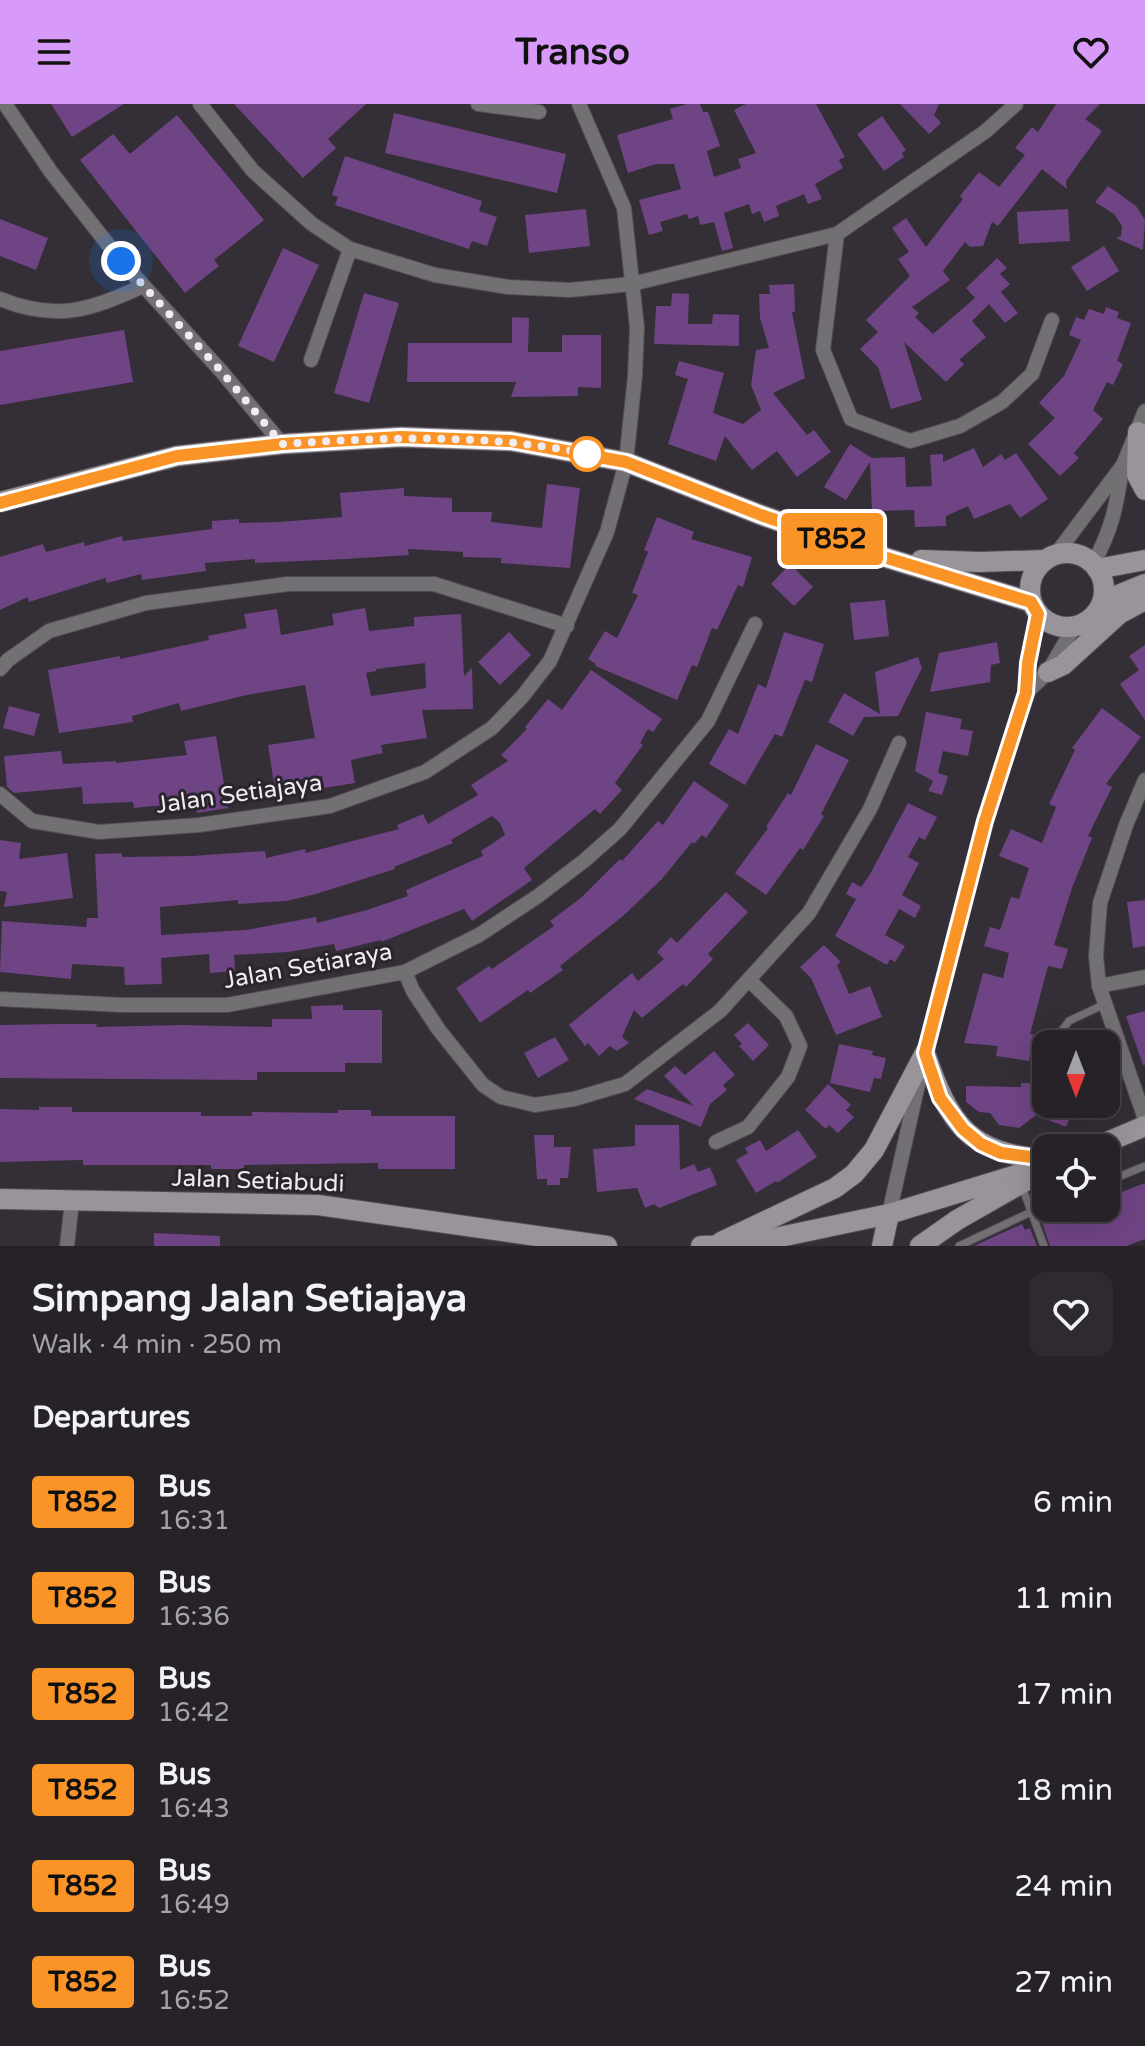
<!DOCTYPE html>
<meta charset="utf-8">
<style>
:root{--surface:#272228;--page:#2f2a30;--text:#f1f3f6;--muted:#a4a4a8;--line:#433f45;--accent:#d89af8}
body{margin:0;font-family:"Varela Round",sans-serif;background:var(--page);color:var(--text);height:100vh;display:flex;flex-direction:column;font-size:30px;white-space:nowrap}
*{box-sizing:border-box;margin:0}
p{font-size:26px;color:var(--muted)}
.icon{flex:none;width:44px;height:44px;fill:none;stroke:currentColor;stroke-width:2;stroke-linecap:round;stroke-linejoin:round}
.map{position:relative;height:1142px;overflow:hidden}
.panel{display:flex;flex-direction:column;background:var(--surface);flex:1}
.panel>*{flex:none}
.badge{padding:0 16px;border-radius:6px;font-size:28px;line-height:52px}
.needle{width:52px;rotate:180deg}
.fabs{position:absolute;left:1032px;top:926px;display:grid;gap:16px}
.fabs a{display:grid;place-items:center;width:88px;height:88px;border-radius:16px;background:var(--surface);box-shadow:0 8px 32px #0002,0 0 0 2px var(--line);font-size:40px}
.you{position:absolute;width:40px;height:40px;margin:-20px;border:6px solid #fff;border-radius:50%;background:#1a73e8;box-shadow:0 0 0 12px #1a73e833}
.map>.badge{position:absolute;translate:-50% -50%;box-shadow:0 0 0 4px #fff}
h2{padding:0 32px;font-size:30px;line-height:72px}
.round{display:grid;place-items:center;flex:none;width:84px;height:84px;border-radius:16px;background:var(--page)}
.headline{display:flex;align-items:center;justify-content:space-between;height:136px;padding:0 32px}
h1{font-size:38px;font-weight:800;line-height:60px}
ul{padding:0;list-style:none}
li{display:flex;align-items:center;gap:24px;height:96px;padding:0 32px}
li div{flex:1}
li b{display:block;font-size:30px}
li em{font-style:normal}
li .badge{min-width:88px;font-weight:700;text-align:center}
header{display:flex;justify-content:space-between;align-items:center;height:104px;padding:0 32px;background:var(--accent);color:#111;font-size:36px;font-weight:800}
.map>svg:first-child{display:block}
</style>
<header><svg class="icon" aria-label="menu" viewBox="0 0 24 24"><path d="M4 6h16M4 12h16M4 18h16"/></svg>Transo<svg class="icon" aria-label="heart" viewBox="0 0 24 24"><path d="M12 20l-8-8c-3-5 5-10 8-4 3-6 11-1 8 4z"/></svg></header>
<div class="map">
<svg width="1145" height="1142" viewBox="0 0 1145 1142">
<rect width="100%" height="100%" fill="#342e36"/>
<!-- building -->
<g fill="#6f4484" fill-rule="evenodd">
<path d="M51 0H124L72 33Z"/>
<path d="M234 0H366L328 35 336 44 303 74Z"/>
<path d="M687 0H700L703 8H708L720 42 707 47 714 73 741 64 738 55 756 49 734 6 746 0H816L845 53 839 56 843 64 815 80 822 95 808 100 804 90 776 102 779 112 764 118 760 107 752 110 749 100 724 109 733 144 722 147 714 118 700 121 698 112 689 115 687 110 660 118 663 127 649 131 639 96 681 85 674 60H656L628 69 617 31 673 15 670 5Z"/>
<path d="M900 0H939L934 11 941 19 929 30Z"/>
<path d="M1056 0H1100L1085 15 1102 27 1066 77 1067 85 1042 65 998 122 992 118 983 142 970 143 965 138 943 167 950 176 912 203 919 209 915 213 933 230 975 194 966 184 997 154 1007 164 1000 170 1010 180 1001 188 1018 209 1005 219 989 200 972 217 986 233 959 256 964 260 946 278 904 238 922 296 891 305 878 263 860 245 878 228 866 216 910 172 898 155 909 148 892 124 906 114 926 143 963 95 960 92 979 68 999 83 1025 51 1015 44 1032 23 1038 28Z"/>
<path d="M394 9 566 50 557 89 385 49Z"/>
<path d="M177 11 264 116 214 156 219 162 185 189 80 56 113 30 130 50Z"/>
<path d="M882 12 906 46 902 49 904 53 884 67 857 30Z"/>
<path d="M345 52 482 97 479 107 497 113 487 142 472 137 469 145 335 101 338 93 332 91Z"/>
<path d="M1108 82 1136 102 1145 116 1143 146 1116 134 1121 132 1122 122 1114 110 1095 98Z"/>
<path d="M586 105 590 142 529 149 525 111Z"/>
<path d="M1068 105 1070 137 1019 140 1017 108Z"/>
<path d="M0 115 48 134 36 166 0 152Z"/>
<path d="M1104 142 1119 167 1087 187 1071 163Z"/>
<path d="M283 144 319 161 274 258 238 242Z"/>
<path d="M794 180 795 208H792L805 274 773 289 807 331 814 326 831 348 797 373 777 347 752 366 725 332 716 357 668 340 688 275 675 271 679 257 724 269 713 309 743 320 761 306 751 281 756 246 769 244 760 214 759 190H770L769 181Z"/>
<path d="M364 189 399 199 369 299 334 289Z"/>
<path d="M672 189 689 190 688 220H712L713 210 739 211V242L654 240 656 202H671Z"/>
<path d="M1106 203 1119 208 1117 214 1131 219 1117 257 1123 260 1113 281 1107 278 1093 306 1103 315 1074 349 1079 354 1060 372 1028 340 1055 314 1039 299 1064 272 1081 236 1069 231 1076 213 1084 216 1089 205 1104 210Z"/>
<path d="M512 213 529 214 528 248H562V231H601V284L578 283V292L511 293 516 278H407L408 239H512Z"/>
<path d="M124 226 133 278 0 301V247Z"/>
<path d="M850 340 872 354 905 353 906 383 932 382 930 351 943 350V358L974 344 983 363 1001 350 1005 356 1016 349 1048 395 1020 414 1010 400 974 415 968 402 946 412V422L915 423 914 406 872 407 870 358 846 396 824 383Z"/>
<path d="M547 380 580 384 570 464 501 459V454L463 453V448L408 445 409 451 345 455 255 459V455L205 459 206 467 142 476 141 470 107 479 105 474 29 498 28 493 0 506V453L43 440 46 448 84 438 85 442 122 432 123 437 212 425V417L239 415V419L279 418 342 413 340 389 404 384V392L452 394V408H492L491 418 542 424Z"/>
<path d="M657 413 694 428 691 435 752 453 743 483 738 481 717 526 712 524 697 563 692 561 677 596 595 562 596 560 588 555 605 527 617 534 638 491 632 489 648 448 644 446Z"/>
<path d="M790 460 813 483 794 502 771 480Z"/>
<path d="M885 496 889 532 854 536 850 499Z"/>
<path d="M365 504 369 527 414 522V513L461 510 464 572 472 564 473 605 422 606 427 634 381 641 383 649 351 656 355 679 324 684 322 672 274 680 268 641 315 634 305 581 247 591 181 607 179 599 132 612 133 618 59 629 48 566 120 552V555L209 536 208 532 247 524 244 510 277 505 281 531 334 521 332 510ZM425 559 426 584 371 592 366 569 376 567V565Z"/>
<path d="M509 528 531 551 500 581 478 558Z"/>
<path d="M784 528 824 540 812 578 805 576 782 633 775 630 745 681 709 660 729 625 738 630 758 580 766 584Z"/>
<path d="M997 538 1000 559 991 561 990 578 930 588 939 549Z"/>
<path d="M1145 541V616L1120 580 1139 566 1129 552Z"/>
<path d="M918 553 922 564 898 612 864 613 853 632 828 618 844 589 880 610 875 568Z"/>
<path d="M591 566 662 615 653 628 648 625 640 639 643 641 615 679 622 686 600 710 595 705 524 764 532 776 472 817 464 805 381 838V836L336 847 334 840 288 848 234 851 235 867 210 869 209 850 161 854 162 880 125 881 124 863 72 860 71 875 0 868 2 817 86 823 87 814H98L95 750 122 749V753L192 752 265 747 266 754 305 745 306 749 399 725 397 721 423 710 428 720 478 691 471 681 508 657 501 651 527 625 525 623 548 595 562 606ZM492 712 500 719 505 731 481 747 483 752 406 786 408 792 367 806 317 819 316 813 246 826 161 831 160 803 238 796V800L286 797 316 790 395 765 394 763 453 739 451 736Z"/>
<path d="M9 602 40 610 34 632 3 624Z"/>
<path d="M1102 604 1141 633 1106 680 1112 683 1088 732 1092 734 1072 784 1054 841 1068 845 1062 865 1048 862 1030 930H1033L1029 957 996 952 998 942 964 939 983 869 1003 874 1009 849 984 842 990 823 1000 826 1011 793 1019 795 1029 764 999 752 1011 725 1042 739 1056 703 1049 700 1075 646 1072 644Z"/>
<path d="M926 608 962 615 960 625 973 627 968 652 943 647 938 669 948 672 942 691 928 687 933 677 915 667Z"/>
<path d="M216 632 228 704 197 709 195 698 134 704 133 698 83 700 82 683 14 689 7 683 4 652 61 647 63 660 116 657V659L187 651 184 637Z"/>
<path d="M816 640 849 656 821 710 824 712 803 746 800 744 766 791 735 769 768 724 766 723 788 689 791 691Z"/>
<path d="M694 677 729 701 706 734 702 731 694 740 692 738 662 775 623 812 560 862 563 866 530 889 528 886 480 919 456 884 489 862 492 865 554 822 550 817 582 793 620 755 622 757 658 717 663 721Z"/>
<path d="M908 699 937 713 925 736 919 733 908 753 919 759 902 791 921 802 915 814 899 805 885 831 905 842 895 858 890 855 887 861 835 832 856 795 846 790 852 778 861 783 869 772Z"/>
<path d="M0 736 21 739 19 755 67 749 73 794 4 803 7 788 0 787Z"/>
<path d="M726 788 748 808 708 850 713 855 686 883 683 880 642 914 634 906 622 933 629 939 617 947 610 942 599 952 588 939 585 942 569 921 632 869 638 877 664 855 657 848 671 833 677 839Z"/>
<path d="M1145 796V842L1133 844 1127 798Z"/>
<path d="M824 841 841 858 837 861 849 890 870 882 882 913 836 931 811 874 800 863Z"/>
<path d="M343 901V906H382V959H345V968H257V976L0 974V921L58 920H97L96 923 182 921 272 923V915H312L311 902Z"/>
<path d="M1145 907V961H1143L1126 912Z"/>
<path d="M748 919 769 941 753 957 739 942 742 940 734 931Z"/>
<path d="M555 933 569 956 538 974 524 949Z"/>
<path d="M839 940 873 947 872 951 886 954 881 975 874 974 870 988 830 979Z"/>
<path d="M714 947 735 971 723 981 727 986 710 1000 701 1023 634 995 647 985 694 1002 664 972 675 962 685 971Z"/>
<path d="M1021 979H1037V1000H1076L1066 1023 1036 1011 1019 1024 999 1021 990 1009 979 1008 966 998V982L1021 983Z"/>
<path d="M828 980 851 1001 846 1006 854 1013 838 1029 829 1021 826 1025 805 1006Z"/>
<path d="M39 1003H72V1008H201V1012H252V1008L338 1009V1006H371V1012H455V1065H378V1059L244 1061V1065H211V1061H83V1056L0 1058V1005L39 1006Z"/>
<path d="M635 1021H679L680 1066 694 1060 698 1068 710 1063 717 1081 659 1104 654 1100 645 1104 637 1084 597 1088 593 1045 635 1042Z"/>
<path d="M798 1026 817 1053 777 1079 776 1077 756 1089 736 1056 748 1049 745 1044 760 1036 766 1047Z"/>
<path d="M534 1031H554V1043H571L568 1074H560V1081H547V1075H537Z"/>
<path d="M1145 1079V1135L1126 1142H1050L1042 1119 1080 1104H1106V1094Z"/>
<path d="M1022 1120 1025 1126 1030 1124 1037 1142H974Z"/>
<path d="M154 1129 220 1132V1142H154Z"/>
</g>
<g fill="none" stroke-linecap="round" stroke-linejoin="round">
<defs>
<g id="lane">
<path d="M1052 940 1069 917 1105 900"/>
<path d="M1045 952 1046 951"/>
<path d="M1106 1078 1145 1062"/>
<path d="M1021 1080 1044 1142"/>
<path d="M959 1142 1046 1101"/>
</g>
<g id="street">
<path d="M5 0 51 68 121 157 221 267 282 340"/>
<path d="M200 0 253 67 312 120 350 145 435 171 508 183 570 186 632 180 837 130 986 27 1016 0"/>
<path d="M478 0 539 8"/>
<path d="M837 130 823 246 851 315 910 337 960 322 1002 298 1032 270 1052 216"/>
<path d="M0 195C57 218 90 206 143 182"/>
<path d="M311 256 350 145"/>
<path d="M1056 450 1123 361 1145 307"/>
<path d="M1093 460C1112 425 1116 404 1122 365"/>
<path d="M0 565 8 556 49 527 146 499 288 480H434L567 522"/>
<path d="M1026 589 1048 568 1074 523"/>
<path d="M1145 676 1126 721 1100 799 1096 852 1099 882 1145 1015"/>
<path d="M0 690 32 717 99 728 199 721 330 702 425 668 492 624 522 593 550 557 607 428 626 358 635 272 637 223 624 104 579 0"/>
<path d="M405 868 413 887 439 926 483 981 501 993 535 1001 574 995 625 980 720 907 809 809 870 705 899 639"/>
<path d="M1099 882 1145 873"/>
<path d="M0 895 123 901H227L405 868 479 831 538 792 585 756 620 725 708 617 755 520"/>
<path d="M716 1038 748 1023 788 973 800 942 786 912 749 876"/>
<path d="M889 1110 925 949 985 717 1026 589 1028 559 1038 510"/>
<path d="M67 1142 72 1098"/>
</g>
<g id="secondary">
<path d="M1138 328 1137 371 1145 386"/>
<path d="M0 398 177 352 282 340 401 333 511 337 626 358 761 411 864 447 1031 498"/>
<circle cx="1067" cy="486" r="37"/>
<path d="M921 456 980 458 1045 456"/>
<path d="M1097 465 1145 456"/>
<path d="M1100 504 1118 491 1145 480"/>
<path d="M1048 568 1063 561 1119 510 1145 496"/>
<path d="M925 949C949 1019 968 1050 1046 1055"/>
<path d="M1093 1044 1145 1022"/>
<path d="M0 1095 318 1101 607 1142"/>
<path d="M721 1138 835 1084 854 1070 874 1046 925 949"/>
<path d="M701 1142 742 1141 889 1110 1046 1062"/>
<path d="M882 1142 889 1110"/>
<path d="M920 1142 957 1116 1029 1075"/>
</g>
</defs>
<!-- lane casing -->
<use href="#lane" stroke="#524c54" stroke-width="9"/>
<!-- street casing -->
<use href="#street" stroke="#524c54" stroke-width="16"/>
<!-- secondary casing -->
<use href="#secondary" stroke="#524c54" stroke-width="22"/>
<!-- lane -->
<use href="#lane" stroke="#737074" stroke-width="7"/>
<!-- street -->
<use href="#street" stroke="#737074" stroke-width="14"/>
<!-- secondary -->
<use href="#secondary" stroke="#98949a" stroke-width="20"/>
</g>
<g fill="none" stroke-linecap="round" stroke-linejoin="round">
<defs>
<path id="line" d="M0 399 177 352 282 340 401 333 511 337 626 358 761 411 864 447 1031 498 1038 510 1028 559 1026 589 985 717 925 949 940 994 963 1025 981 1040 1001 1049 1046 1055"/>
</defs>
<!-- line casing -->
<use href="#line" stroke="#fff" stroke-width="18"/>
<!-- line -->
<use href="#line" stroke="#fa9426" stroke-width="12"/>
<!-- walk -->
<path stroke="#efebf1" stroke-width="8" stroke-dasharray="0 14.4" d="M121 157 221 267 282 340C391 333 490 329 599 352L587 350"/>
</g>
<!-- markers -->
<circle fill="#fff" stroke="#fa9426" stroke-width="4" cx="587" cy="350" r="16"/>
<g text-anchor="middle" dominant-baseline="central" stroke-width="6" stroke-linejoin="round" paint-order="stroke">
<!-- street labels -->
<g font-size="24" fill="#efebf1" stroke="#2a242c">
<text transform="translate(239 690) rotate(-8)">Jalan Setiajaya</text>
<text transform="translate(308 862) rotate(-10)">Jalan Setiaraya</text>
<text transform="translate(258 1077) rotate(2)">Jalan Setiabudi</text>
</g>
</g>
</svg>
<div class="fabs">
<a><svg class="needle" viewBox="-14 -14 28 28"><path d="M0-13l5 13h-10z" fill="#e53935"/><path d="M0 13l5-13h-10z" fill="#a4a4a8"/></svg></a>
<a><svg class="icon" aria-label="locate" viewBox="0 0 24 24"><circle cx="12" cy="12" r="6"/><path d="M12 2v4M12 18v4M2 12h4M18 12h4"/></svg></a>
</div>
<div class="you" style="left:121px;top:157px"></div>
<b class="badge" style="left:832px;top:435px;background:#fa9426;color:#111">T852</b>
</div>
<section class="panel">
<div class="headline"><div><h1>Simpang Jalan Setiajaya</h1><p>Walk · 4 min · 250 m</p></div><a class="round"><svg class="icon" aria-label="heart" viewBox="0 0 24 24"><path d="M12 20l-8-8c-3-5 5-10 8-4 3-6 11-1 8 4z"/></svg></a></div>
<h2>Departures</h2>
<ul>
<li><span class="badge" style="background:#fa9426;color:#111">T852</span><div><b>Bus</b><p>16:31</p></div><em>6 min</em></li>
<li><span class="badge" style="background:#fa9426;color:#111">T852</span><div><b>Bus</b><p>16:36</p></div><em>11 min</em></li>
<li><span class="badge" style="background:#fa9426;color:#111">T852</span><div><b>Bus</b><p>16:42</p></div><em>17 min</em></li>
<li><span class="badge" style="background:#fa9426;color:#111">T852</span><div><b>Bus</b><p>16:43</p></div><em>18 min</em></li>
<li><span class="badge" style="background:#fa9426;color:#111">T852</span><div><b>Bus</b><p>16:49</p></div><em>24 min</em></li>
<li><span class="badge" style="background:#fa9426;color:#111">T852</span><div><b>Bus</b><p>16:52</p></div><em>27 min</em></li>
</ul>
</section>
